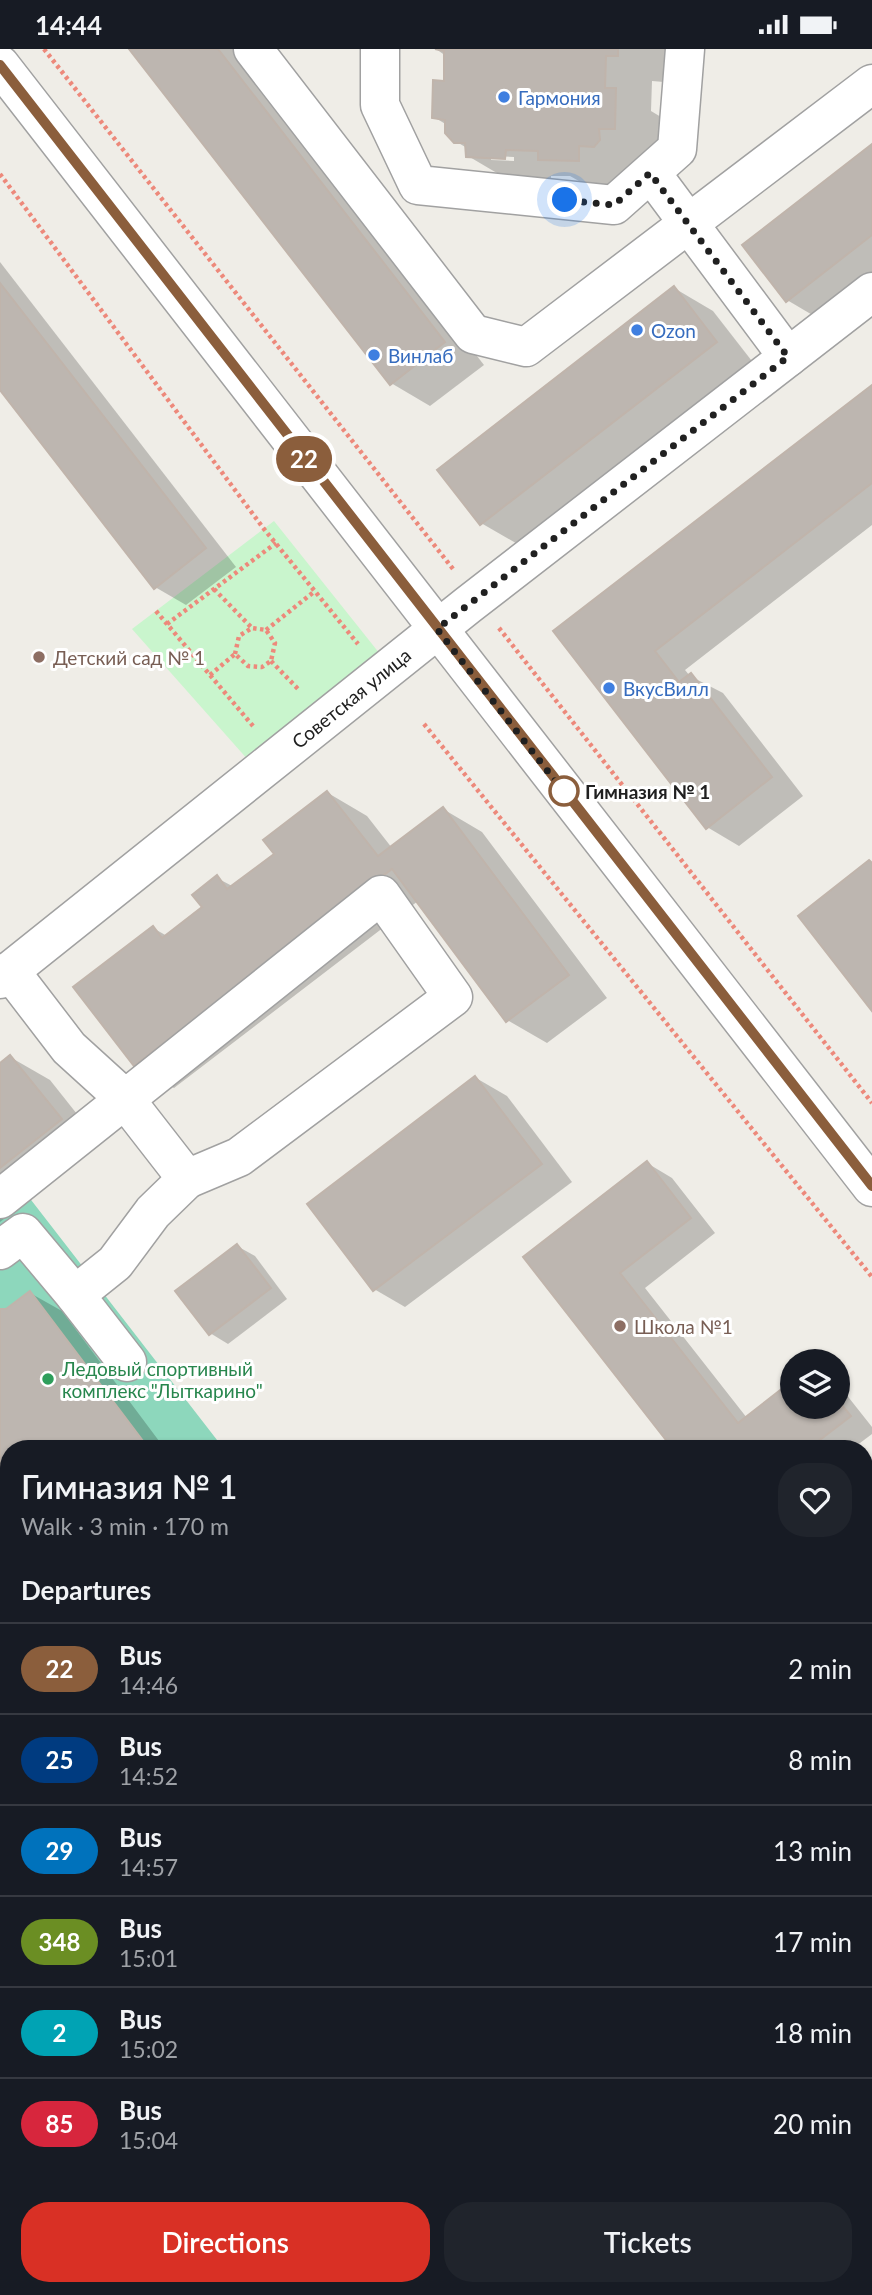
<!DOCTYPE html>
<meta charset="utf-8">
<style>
:root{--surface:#171b24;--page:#20242c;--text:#f1f3f6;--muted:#9ea1a6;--line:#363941;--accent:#d93025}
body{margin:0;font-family:Lato,sans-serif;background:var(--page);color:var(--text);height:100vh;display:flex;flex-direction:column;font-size:26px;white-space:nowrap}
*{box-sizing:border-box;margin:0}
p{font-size:23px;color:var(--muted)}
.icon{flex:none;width:38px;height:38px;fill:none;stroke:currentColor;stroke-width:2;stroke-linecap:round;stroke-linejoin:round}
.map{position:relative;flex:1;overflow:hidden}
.side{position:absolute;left:0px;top:1391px;width:873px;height:856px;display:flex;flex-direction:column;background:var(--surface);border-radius:28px 28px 0 0;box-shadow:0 2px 5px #0004}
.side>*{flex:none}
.badge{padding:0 14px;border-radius:23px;font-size:24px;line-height:46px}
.fabs{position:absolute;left:780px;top:1300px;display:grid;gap:14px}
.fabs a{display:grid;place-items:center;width:70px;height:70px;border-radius:50%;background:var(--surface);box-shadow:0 2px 5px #0004;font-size:35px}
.you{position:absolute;width:35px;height:35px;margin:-18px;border:5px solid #fff;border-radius:50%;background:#1a73e8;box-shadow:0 0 0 10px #1a73e833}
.map>.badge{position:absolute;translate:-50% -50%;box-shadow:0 0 0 4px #fff}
h2{padding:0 21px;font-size:26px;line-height:63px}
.round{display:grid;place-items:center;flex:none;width:74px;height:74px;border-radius:28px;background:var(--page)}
.head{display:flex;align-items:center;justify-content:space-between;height:119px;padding:0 21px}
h1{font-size:33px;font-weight:600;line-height:52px}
.cta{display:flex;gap:14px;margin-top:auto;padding:14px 21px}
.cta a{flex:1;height:80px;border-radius:28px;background:var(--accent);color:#fff;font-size:28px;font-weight:600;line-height:80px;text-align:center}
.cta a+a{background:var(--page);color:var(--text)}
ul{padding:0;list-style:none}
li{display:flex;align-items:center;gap:21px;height:91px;padding:0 21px;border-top:2px solid var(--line)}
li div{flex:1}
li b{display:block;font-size:26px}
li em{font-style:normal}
li .badge{min-width:77px;font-weight:700;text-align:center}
.status{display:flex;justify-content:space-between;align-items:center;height:49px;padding:0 35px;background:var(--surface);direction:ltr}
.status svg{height:19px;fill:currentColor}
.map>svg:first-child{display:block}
</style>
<div class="status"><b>14:44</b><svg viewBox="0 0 49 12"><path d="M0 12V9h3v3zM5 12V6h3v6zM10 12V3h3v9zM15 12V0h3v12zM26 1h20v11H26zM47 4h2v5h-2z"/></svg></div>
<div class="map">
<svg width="872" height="2246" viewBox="0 0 872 2246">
<rect width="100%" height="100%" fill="#efede7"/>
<!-- park -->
<path fill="#c9f5cd" d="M274 472 380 605 249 712 132 580Z"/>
<!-- pitch -->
<path fill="#8dd7bc" d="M28 1147 224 1400H9V1769L0 1757V1170Z"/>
<!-- shadow -->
<g fill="#0003" fill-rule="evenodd">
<path d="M131 0H238L484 316 430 357 391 334Z"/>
<path d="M436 0H665L664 33 652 32 651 62 661 68 660 106 624 138 586 136 570 127H551V135L514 134 468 107 467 99 455 92 447 76 434 68 445 34 446 7ZM491 107 514 108V112L491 111Z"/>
<path d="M872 98V239L826 274 787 251Z"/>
<path d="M0 213 236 518 186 556 155 538 0 338Z"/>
<path d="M674 239 713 262 755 316 521 497 481 474Z"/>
<path d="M872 338V476L685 621 690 627 723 644 803 747 739 797 707 778 555 583Z"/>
<path d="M328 744 367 767 392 799 443 760 482 783 607 949 547 994 507 971 418 852 174 1039 135 1016 153 879 167 887 205 859 217 829 234 838 276 805Z"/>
<path d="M10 1008 50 1031 100 1094 0 1173V1016Z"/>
<path d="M476 1029 507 1047 572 1133 405 1258 374 1240Z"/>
<path d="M647 1114 672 1129 715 1184 645 1239 747 1369 793 1358H838V1335L872 1378V1385L852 1400H675L526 1209Z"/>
<path d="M237 1197 255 1207 287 1250 228 1295 210 1284Z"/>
<path d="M30 1244 62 1262 165 1400H9L0 1540V1261H7Z"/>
<rect x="110" y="2238" width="112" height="8"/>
<rect x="307" y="2238" width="186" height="8"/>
</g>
<!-- building -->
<g fill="#bdb6b0" stroke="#c0b4ab" stroke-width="2">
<path d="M129 0H218L445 293 390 336Z"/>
<path d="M435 0H618V7H606L605 39H616L615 80H599L600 91 594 98 579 97V112L538 111V102L506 101 505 110 466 108 465 94H454L445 84V71L432 69 433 31 444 32V2Z"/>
<path d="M872 95V186L786 253 742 196Z"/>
<path d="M0 234 206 499 154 540 0 341Z"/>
<path d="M674 237 717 293 480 476 437 421Z"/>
<path d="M872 336V434L655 602 679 633 691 624 772 728 706 780 553 582Z"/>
<path d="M327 742 378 807 443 758 569 926 506 973 392 820 134 1017 73 938 153 877 162 889 202 858 192 846 217 826 227 840 274 805 263 791Z"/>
<path d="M869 811 872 814V962L798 867Z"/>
<path d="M10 1006 62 1070 0 1119V1014Z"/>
<path d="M475 1027 542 1115 373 1242 307 1155Z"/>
<path d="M647 1112 691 1169 620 1224 738 1374 793 1331V1358H838V1351L851 1367 808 1400H673L523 1208Z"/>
<path d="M237 1195 271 1239 209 1286 175 1242Z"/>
<path d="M30 1242 149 1400H9V1554L0 1542V1260H6Z"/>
<rect x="108" y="2238" width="83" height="8"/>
<rect x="305" y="2238" width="163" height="8"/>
</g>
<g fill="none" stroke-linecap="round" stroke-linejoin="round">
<defs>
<g id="minor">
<path d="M253 0 473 285 526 298 872 35"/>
<path d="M380 0V56L418 136 614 156 677 100 685 0"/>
<path d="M0 16 872 1138"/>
<path d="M651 124 788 308"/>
<path d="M0 930 468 556 872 243"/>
<path d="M0 1150 381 846 453 948 239 1108 187 1130 124 1049 69 999 10 922"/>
<path d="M0 1201 23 1184 75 1246"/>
<path d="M127 1313 75 1246 115 1214 153 1163 187 1130"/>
<path d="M864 1590 872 1584"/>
<path d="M0 1625 9 1636"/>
<path d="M730 2238V2246"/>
</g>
</defs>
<!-- minor casing -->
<use href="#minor" stroke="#a1a1a1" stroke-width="41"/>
<!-- path -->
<g stroke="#ed897b" stroke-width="4.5" stroke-dasharray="3.5 3.5" stroke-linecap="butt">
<path d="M44 0 453 520"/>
<path d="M0 125 264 480 358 595"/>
<path d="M214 540 252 579"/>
<path d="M156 562 253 677"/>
<path d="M167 575 276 494"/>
<path d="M499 579 872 1054"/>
<path d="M266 581 315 542"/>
<path d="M271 612 299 641"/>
<path d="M210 626 235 605 248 617 262 618 271 612 275 594 266 581 252 579 239 587 235 605"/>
<path d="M424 675 872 1228"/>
<path d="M0 1815H9"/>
</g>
<!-- minor -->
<use href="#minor" stroke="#fff" stroke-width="38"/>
</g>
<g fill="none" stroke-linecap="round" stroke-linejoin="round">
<defs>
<path id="line" d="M0 16 872 1137"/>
</defs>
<!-- line casing -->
<use href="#line" stroke="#fff" stroke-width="16"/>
<!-- line -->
<use href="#line" stroke="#8b5e3c" stroke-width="10"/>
<!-- walk -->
<path stroke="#202020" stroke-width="7" stroke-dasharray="0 12.6" d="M564 742 567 747 437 580 788 308 650 124 614 156 565 151"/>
</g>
<!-- markers -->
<g fill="#3f7fe0" stroke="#fff" stroke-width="2.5">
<circle cx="504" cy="48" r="7"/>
<circle cx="637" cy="281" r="7"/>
<circle cx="374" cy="306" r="7"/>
<circle cx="609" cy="639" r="7"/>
</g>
<g fill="#8d6e63" stroke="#fff" stroke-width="2.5">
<circle cx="39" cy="608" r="7"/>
<circle cx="620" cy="1277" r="7"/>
</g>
<circle fill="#fff" stroke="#8b5e3c" stroke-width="3.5" cx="564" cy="742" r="14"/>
<circle fill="#2e9e5b" stroke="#fff" stroke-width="2.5" cx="48" cy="1330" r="7"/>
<g text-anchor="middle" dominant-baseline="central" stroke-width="6" stroke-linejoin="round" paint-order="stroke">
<!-- shop labels -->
<g font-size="19" fill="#366cbe" stroke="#fff" text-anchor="start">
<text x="518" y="48">Гармония</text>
<text x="651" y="281">Ozon</text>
<text x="388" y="306">Винлаб</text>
<text x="623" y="639">ВкусВилл</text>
</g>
<!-- education labels -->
<g font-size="19" fill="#785e54" stroke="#fff" text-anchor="start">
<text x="53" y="608">Детский сад № 1</text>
<text x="634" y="1277">Школа №1</text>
</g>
<!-- street labels -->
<g font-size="19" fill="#202020" stroke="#fff">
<text transform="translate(351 649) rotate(-39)">Советская улица</text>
</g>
<!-- stop labels -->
<g font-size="19" font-weight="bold" fill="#202020" stroke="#fff" text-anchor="start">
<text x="585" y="742">Гимназия № 1</text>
</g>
<!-- leisure labels -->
<g font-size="19" fill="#27864d" stroke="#fff" text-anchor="start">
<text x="62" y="1319">Ледовый спортивный<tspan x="62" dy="22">комплекс "Лыткарино"</tspan></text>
</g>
</g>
</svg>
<div class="fabs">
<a><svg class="icon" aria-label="layers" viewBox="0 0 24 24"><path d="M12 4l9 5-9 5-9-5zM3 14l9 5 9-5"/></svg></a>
</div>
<div class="you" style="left:565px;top:151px"></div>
<b class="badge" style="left:304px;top:410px;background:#8b5e3c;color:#fff">22</b>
<section class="side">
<div class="head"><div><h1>Гимназия № 1</h1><p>Walk · 3 min · 170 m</p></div><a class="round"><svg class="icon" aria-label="heart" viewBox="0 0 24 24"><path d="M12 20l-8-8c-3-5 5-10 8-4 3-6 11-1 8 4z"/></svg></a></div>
<h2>Departures</h2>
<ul>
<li><span class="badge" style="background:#8b5e3c;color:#fff">22</span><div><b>Bus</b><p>14:46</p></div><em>2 min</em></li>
<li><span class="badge" style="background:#003b80;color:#fff">25</span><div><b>Bus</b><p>14:52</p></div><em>8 min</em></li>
<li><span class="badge" style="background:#0072bc;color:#fff">29</span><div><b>Bus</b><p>14:57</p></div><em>13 min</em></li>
<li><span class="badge" style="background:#6b8e23;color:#fff">348</span><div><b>Bus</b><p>15:01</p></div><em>17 min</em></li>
<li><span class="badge" style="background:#00a3b4;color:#fff">2</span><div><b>Bus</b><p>15:02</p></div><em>18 min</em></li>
<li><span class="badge" style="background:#d7263d;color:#fff">85</span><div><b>Bus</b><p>15:04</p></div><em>20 min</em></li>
</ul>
<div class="cta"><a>Directions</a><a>Tickets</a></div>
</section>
</div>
